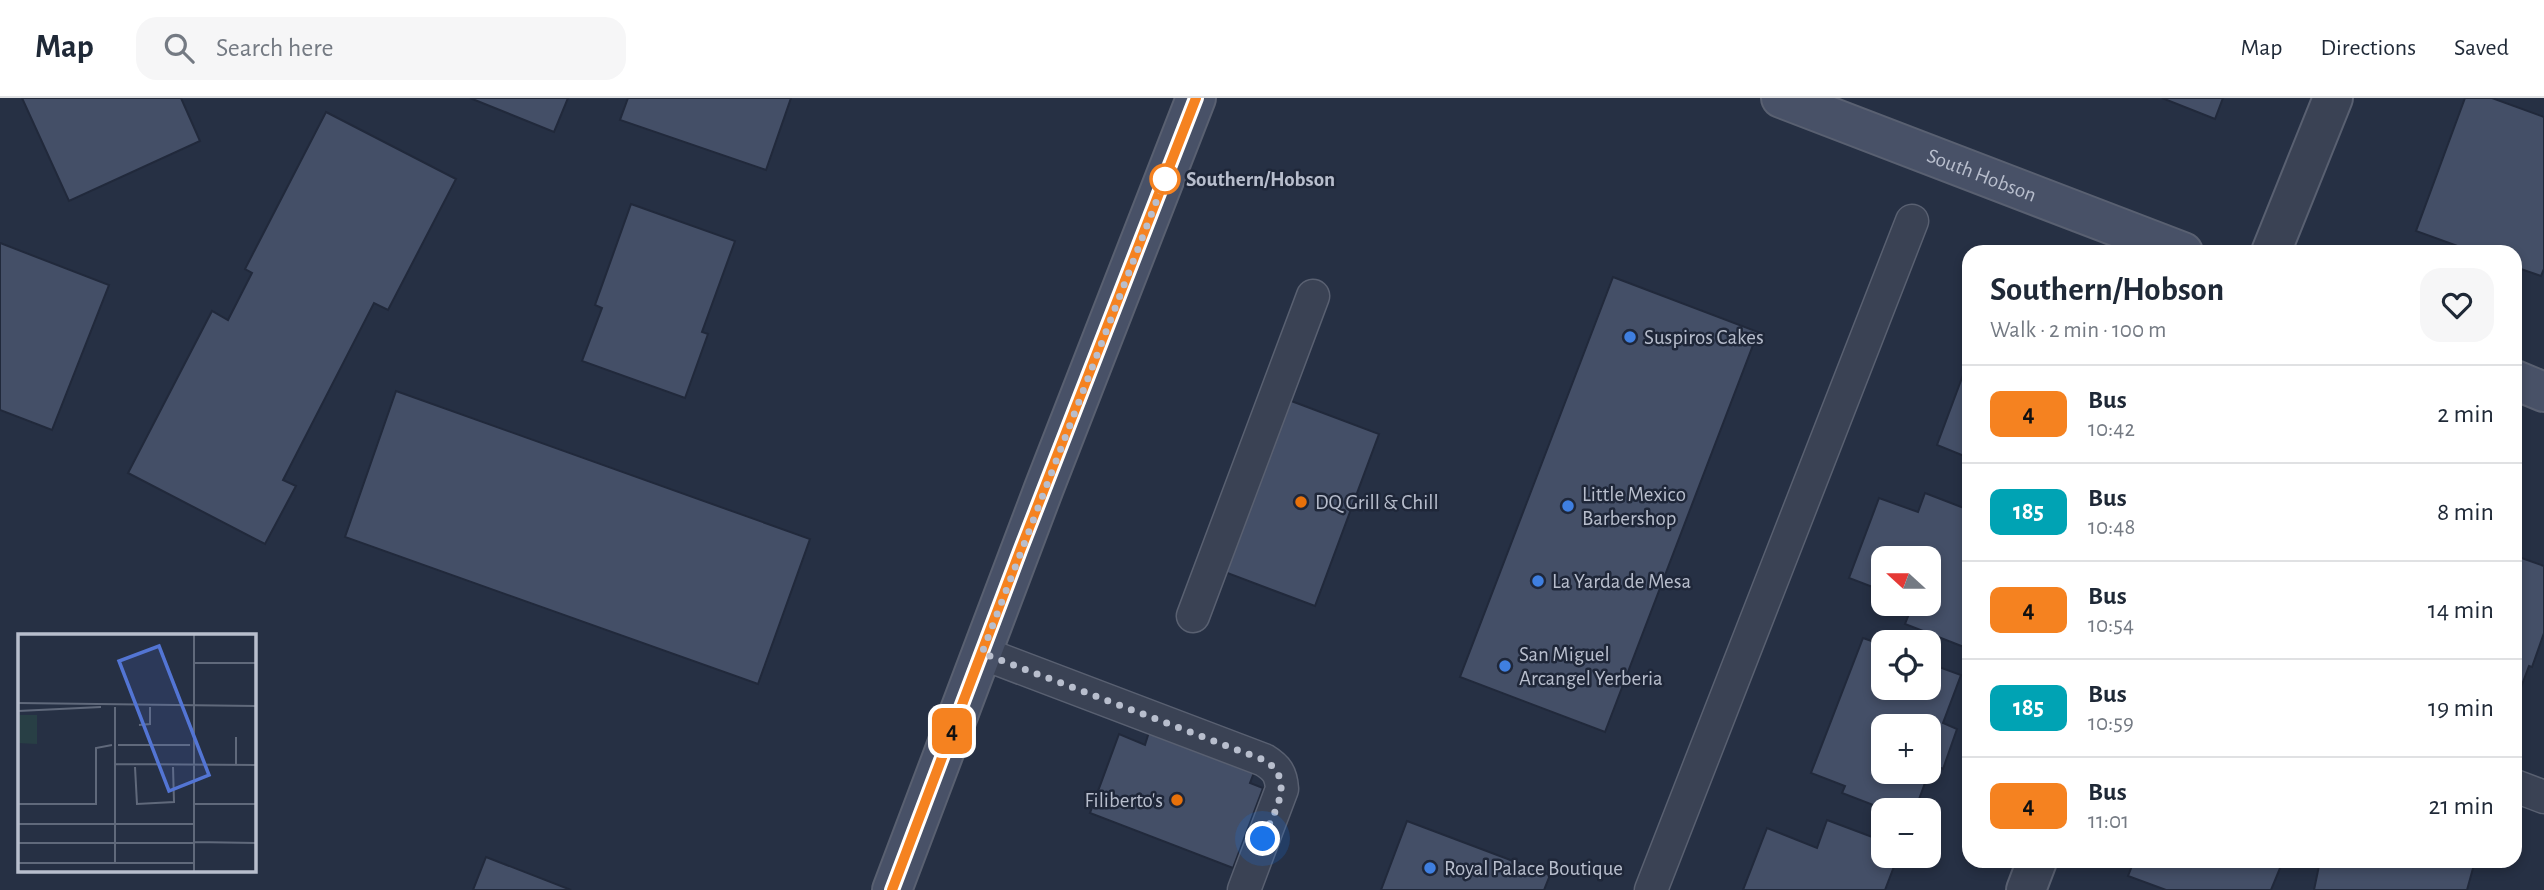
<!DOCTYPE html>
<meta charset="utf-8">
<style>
:root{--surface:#fff;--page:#f6f6f7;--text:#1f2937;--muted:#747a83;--line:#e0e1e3}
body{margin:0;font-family:"Alegreya Sans",sans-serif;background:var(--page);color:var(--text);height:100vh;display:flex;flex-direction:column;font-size:26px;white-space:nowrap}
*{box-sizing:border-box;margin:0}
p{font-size:23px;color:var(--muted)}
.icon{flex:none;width:38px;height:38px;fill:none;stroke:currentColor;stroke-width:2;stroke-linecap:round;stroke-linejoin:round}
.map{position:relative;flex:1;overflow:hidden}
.side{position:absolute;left:1962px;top:147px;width:560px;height:623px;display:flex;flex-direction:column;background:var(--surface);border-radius:21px;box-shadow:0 4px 10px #0003}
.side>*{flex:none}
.badge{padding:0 14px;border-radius:10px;font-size:24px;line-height:46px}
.needle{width:46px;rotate:291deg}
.tools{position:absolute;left:1871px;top:448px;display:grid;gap:14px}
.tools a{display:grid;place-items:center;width:70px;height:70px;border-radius:14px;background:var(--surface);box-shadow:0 4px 10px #0003;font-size:35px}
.you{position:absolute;width:35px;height:35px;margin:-18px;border:5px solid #fff;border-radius:50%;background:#1a73e8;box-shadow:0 0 0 10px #1a73e833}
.map>.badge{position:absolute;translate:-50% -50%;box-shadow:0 0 0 4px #fff}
.round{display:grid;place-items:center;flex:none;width:74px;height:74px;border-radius:21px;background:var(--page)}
.summary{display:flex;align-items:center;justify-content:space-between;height:119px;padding:0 28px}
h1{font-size:33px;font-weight:700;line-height:52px}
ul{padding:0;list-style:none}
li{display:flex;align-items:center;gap:21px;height:98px;padding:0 28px;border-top:2px solid var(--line)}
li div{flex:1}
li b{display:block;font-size:26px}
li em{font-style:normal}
li .badge{min-width:77px;font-weight:700;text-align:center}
header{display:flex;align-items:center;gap:42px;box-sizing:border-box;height:98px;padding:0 35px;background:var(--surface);border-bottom:2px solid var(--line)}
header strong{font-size:33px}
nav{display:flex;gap:38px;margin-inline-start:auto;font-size:24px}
.search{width:490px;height:63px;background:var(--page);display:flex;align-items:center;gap:18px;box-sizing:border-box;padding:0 24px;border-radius:21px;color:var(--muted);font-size:26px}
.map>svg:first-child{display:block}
</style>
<header>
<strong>Map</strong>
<div class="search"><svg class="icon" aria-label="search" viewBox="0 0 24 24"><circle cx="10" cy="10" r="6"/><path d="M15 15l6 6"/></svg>Search here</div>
<nav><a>Map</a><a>Directions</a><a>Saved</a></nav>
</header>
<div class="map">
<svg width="2544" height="792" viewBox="0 0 2544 792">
<rect width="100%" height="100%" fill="#263044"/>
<!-- building -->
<g fill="#444f67" stroke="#21293b" stroke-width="2" fill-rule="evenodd">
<path d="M22 0H181L200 43 69 103Z"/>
<path d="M470 0H568L554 34Z"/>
<path d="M628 0H791L766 72 620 22Z"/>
<path d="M2162 0H2223L2215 21Z"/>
<path d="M2465 0H2492L2544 19V171L2541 178 2515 169V154H2474L2416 133Z"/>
<path d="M326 14 456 81 388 212 374 205 283 382 296 388 265 446 128 375 212 213 228 222 252 175 245 171Z"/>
<path d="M631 106 735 143 702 234 708 236 685 300 582 263 602 210 595 207Z"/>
<path d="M0 145 109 187 52 332 0 312Z"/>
<path d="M1613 179 1758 234 1605 634 1460 579Z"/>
<path d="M1969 261V360L1937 347Z"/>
<path d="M396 293 810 441 758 586 345 439Z"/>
<path d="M1286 301 1379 336 1315 508 1222 473Z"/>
<path d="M1925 395 1969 412V551L1905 526 1913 506H1928V460H1883V493L1849 480 1879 400 1918 414Z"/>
<path d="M2515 446 2519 447 2516 458 2544 468V535L2532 569 2529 568 2520 592 2515 590Z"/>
<path d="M1863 540 1883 547V590H1928V565L1961 577 1943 625 1957 631 1943 671 1932 666 1915 712H1886L1842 695 1845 688 1811 675ZM1883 628H1928V674H1883Z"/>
<path d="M1149 634 1255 672 1250 685 1263 690 1233 770 1090 715 1119 636 1145 647Z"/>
<path d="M1827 722 1883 743V758H1898L1885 792H1743L1767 730 1817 750Z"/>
<path d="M1407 723 1550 777 1544 792H1381Z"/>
<path d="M486 759 571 792H473Z"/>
<path d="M2134 763H2283L2271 792H2166L2128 778Z"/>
<path d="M2320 763H2475L2467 792H2314Z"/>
</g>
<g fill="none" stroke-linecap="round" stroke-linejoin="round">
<defs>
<g id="lane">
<path d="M1193 518 1313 198"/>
<path d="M982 555 1264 662C1277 670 1281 676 1282 691L1244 792"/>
<path d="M2515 688 2544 699"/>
<path d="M1651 792 1912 123"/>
</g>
<g id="street">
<path d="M2271 154 2333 0"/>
<path d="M2026 792 2037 763"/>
</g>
<g id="secondary">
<path id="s1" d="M1781 0 2183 154"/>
<path d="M2515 282 2544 294"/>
<path d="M892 792 1044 390 1196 0"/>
</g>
</defs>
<!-- lane casing -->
<use href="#lane" stroke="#596071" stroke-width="35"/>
<!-- street casing -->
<use href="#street" stroke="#596071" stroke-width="42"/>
<!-- secondary casing -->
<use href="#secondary" stroke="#596071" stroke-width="42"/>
<!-- lane -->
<use href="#lane" stroke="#3a4254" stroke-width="32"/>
<!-- street -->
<use href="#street" stroke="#3a4254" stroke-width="38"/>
<!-- secondary -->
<use href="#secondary" stroke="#485167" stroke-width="38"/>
</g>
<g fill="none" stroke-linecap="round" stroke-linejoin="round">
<defs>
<path id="line" d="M892 792 1020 453 1196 0"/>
</defs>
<!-- line casing -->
<use href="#line" stroke="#fff" stroke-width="16"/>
<!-- line -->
<use href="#line" stroke="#f58220" stroke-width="10"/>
<!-- walk -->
<path stroke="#b8becd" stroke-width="7" stroke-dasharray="0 12.6" d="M1165 81 982 555 1264 662C1297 682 1274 713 1263 741"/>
</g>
<!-- markers -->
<circle fill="#fff" stroke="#f58220" stroke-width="3.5" cx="1165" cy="81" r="14"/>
<g fill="#3f7fe0" stroke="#1f2739" stroke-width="2.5">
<circle cx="1630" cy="239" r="7"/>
<circle cx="1568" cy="408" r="7"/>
<circle cx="1538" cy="483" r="7"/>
<circle cx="1505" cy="568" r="7"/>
<circle cx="1430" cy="770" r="7"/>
</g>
<g fill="#e8710a" stroke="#1f2739" stroke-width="2.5">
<circle cx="1301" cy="404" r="7"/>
<circle cx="1177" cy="702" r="7"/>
</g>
<g text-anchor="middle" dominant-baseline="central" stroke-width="5" stroke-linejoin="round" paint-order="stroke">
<!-- street labels -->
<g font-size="21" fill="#b8becd" stroke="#1f2739">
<text stroke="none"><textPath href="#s1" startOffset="215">South Hobson</textPath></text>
</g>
<!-- stop labels -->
<g font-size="21" font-weight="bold" fill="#b8becd" stroke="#1f2739" text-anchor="start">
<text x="1186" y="81">Southern/Hobson</text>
</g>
<!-- poi labels -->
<g font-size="21" fill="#b8becd" stroke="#1f2739" text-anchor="start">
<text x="1644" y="239">Suspiros Cakes</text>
<text x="1582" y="396">Little Mexico<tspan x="1582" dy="24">Barbershop</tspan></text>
<text x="1315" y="404">DQ Grill &amp; Chill</text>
<text x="1552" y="483">La Yarda de Mesa</text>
<text x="1519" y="556">San Miguel<tspan x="1519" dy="24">Arcangel Yerberia</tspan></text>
<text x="1163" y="702" text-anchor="end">Filiberto's</text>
<text x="1444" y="770">Royal Palace Boutique</text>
</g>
</g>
<!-- overview -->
<g transform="translate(18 536)">
<rect width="238" height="238" fill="#263044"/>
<path d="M0 81H19V110L0 109Z" fill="#283f45"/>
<path fill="none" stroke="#60697b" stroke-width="2" d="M176 29H238M0 69 238 72M97 73V229M0 77 83 73M121 91 132 90V73M100 111H172M97 130 238 131M218 131V103M117 133 119 170 156 168 155 133M0 170H78V114L94 111M176 170H238M0 190H176M176 208 238 209M0 209H176M0 229H176M176 238V0"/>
<path fill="#5375d4" fill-opacity="0.15" stroke="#5375d4" stroke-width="3.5" d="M141 12 191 141 151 157 101 27Z"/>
<rect width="238" height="238" fill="none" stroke="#b8becd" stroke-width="3.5"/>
</g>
</svg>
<div class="tools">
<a><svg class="needle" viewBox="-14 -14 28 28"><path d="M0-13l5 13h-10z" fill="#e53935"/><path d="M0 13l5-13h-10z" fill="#747a83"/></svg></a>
<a><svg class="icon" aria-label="locate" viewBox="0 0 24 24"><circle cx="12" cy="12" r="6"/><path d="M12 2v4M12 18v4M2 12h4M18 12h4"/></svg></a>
<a>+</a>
<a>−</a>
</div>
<div class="you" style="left:1263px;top:741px"></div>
<b class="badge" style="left:952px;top:633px;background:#f58220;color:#111">4</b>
<section class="side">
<div class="summary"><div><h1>Southern/Hobson</h1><p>Walk · 2 min · 100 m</p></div><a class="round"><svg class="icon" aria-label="heart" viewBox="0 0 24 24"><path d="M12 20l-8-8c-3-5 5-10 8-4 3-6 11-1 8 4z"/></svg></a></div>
<ul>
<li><span class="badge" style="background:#f58220;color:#111">4</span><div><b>Bus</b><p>10:42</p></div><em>2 min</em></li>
<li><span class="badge" style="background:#00a3b4;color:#fff">185</span><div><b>Bus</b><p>10:48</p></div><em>8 min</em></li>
<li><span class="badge" style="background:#f58220;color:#111">4</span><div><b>Bus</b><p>10:54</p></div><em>14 min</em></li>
<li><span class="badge" style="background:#00a3b4;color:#fff">185</span><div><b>Bus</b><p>10:59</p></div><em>19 min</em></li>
<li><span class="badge" style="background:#f58220;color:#111">4</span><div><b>Bus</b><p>11:01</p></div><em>21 min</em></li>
</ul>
</section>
</div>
